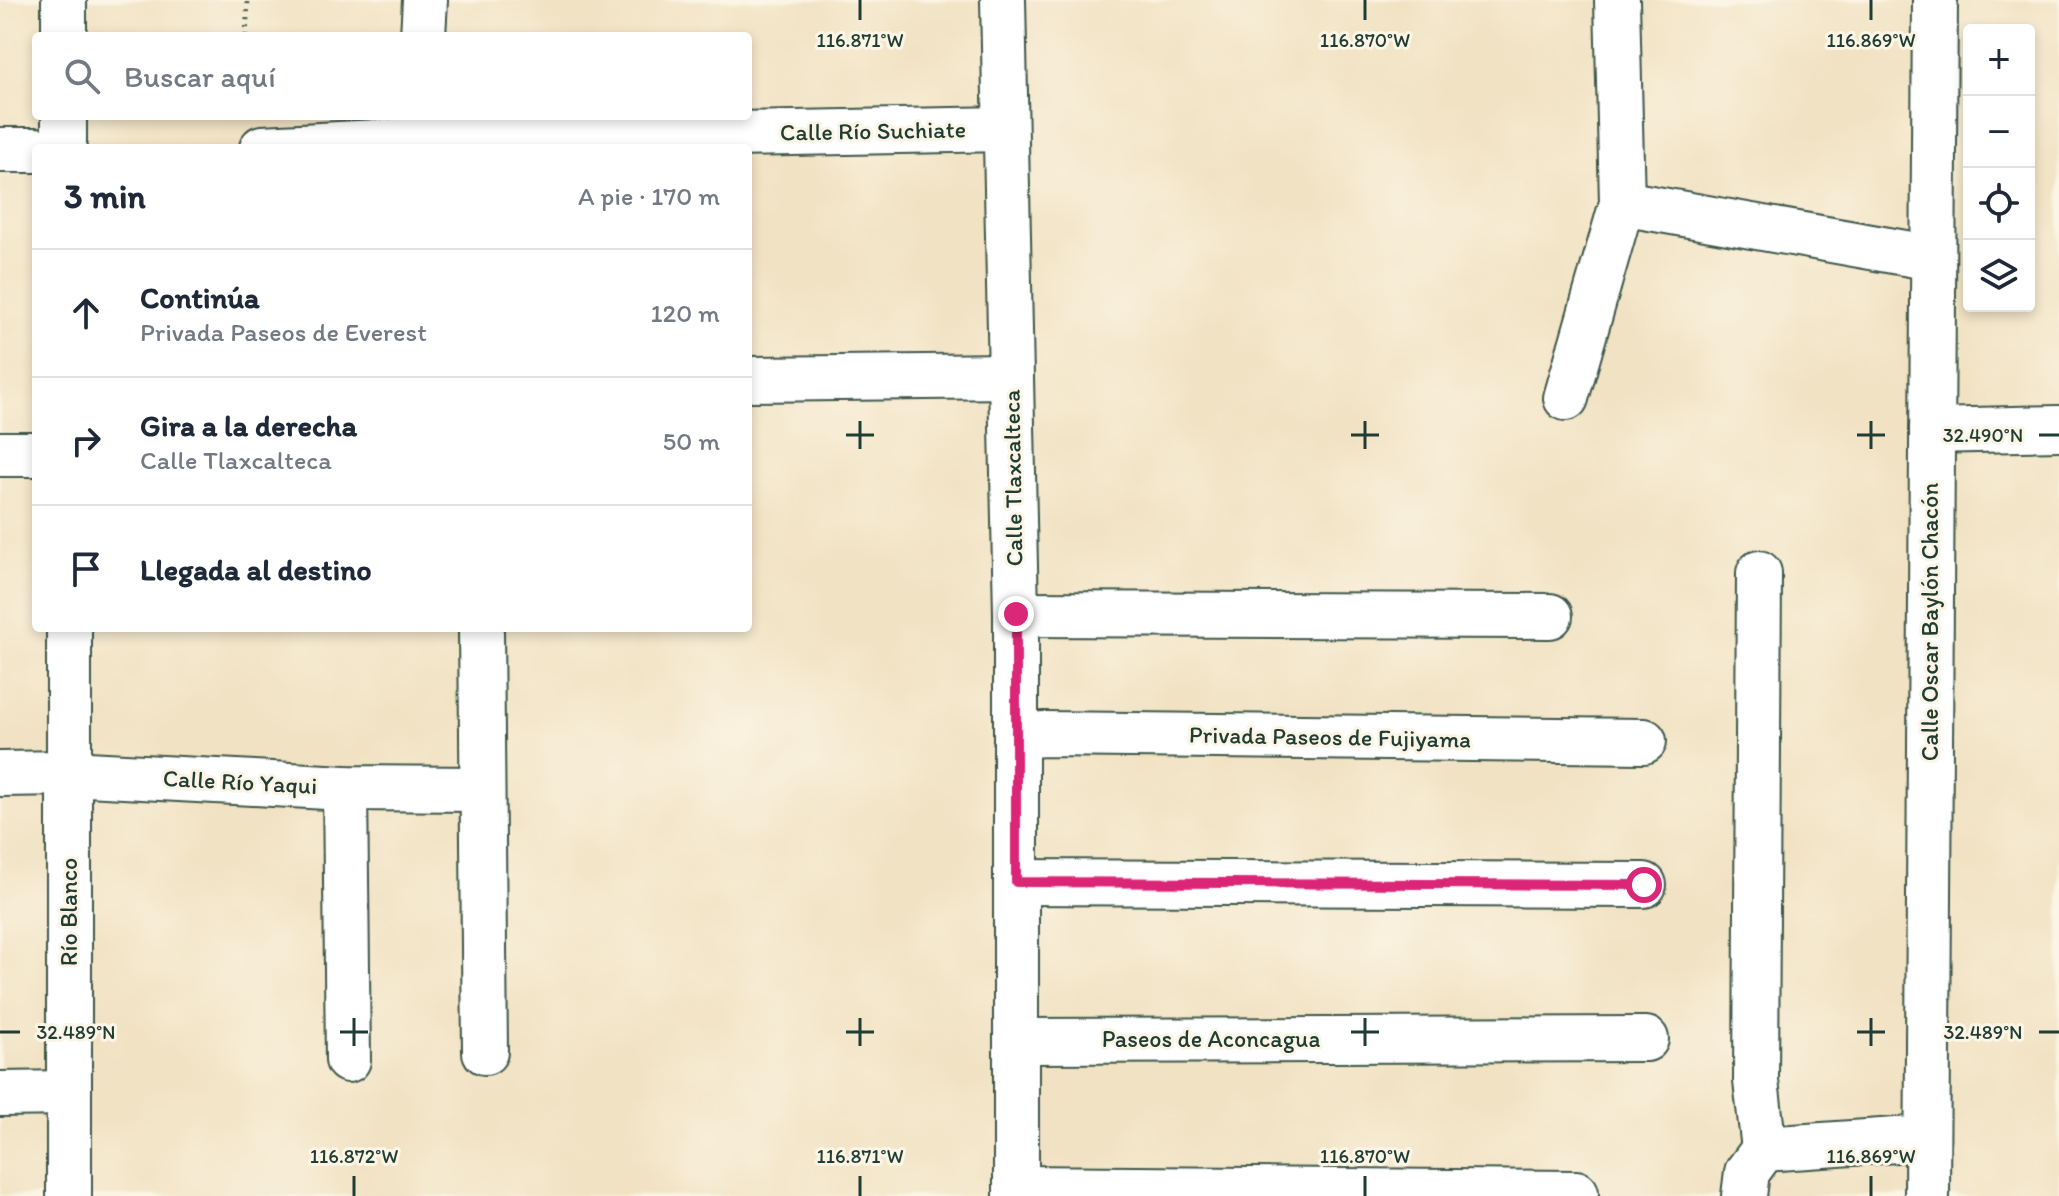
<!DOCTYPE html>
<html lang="es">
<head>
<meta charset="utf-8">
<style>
  :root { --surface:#fff; --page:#f2f2f3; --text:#1f2937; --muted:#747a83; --line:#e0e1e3 }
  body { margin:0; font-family:Itim,sans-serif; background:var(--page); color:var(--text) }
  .controls { position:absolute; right:24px; top:24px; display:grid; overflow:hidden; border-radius:8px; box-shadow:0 4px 12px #0003 }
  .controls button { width:72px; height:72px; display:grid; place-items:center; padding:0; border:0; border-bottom:2px solid var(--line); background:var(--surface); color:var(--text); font:40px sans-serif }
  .stop { position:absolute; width:24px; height:24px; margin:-18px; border:6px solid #db2777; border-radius:50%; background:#fff }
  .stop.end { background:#db2777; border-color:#fff; box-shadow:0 2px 8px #0008 }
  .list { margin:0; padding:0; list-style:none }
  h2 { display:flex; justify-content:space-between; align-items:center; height:104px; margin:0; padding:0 32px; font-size:34px }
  h2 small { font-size:26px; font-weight:400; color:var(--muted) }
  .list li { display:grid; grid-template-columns:52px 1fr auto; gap:24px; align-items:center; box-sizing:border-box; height:128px; padding:0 32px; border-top:2px solid var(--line) }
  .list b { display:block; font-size:30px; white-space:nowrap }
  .list p { margin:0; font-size:26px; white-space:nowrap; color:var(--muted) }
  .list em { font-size:26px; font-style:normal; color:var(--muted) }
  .icon { flex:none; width:44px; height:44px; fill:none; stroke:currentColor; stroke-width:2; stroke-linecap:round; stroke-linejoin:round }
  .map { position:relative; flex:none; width:2059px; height:1196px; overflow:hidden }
  .search { position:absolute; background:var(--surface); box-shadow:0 4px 12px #0003; left:32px; top:32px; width:720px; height:88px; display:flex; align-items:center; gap:20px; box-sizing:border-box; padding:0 28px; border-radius:8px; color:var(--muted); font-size:30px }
  .panel { position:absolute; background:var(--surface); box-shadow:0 4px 12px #0003; left:32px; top:144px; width:720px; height:488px; border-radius:8px }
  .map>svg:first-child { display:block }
</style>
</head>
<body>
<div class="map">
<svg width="2059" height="1196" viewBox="0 0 2059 1196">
  <rect width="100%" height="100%" fill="#fcf5e5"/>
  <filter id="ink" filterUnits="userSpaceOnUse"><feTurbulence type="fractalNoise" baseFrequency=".0125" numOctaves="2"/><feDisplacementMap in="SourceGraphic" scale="16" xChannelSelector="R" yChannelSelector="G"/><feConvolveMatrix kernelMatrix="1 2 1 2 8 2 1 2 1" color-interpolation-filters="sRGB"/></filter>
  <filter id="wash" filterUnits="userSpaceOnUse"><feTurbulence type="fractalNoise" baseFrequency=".006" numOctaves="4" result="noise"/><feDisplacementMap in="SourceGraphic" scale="32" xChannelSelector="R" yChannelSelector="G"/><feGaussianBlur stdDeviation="1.8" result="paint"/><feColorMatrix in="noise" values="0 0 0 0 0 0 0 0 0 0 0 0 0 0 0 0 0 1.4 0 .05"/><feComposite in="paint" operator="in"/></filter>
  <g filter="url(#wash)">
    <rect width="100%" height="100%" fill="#f1e2c3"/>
  </g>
  <g filter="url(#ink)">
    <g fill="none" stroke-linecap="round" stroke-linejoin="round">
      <defs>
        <g id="minor">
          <path d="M 64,0 L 64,36"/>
          <path d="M 1003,0 L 1016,614 L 1016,1196"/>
          <path d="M 423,36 L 425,0"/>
          <path d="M 64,116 L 64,148"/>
          <path d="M 262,148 L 416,140 L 1005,129"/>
          <path d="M 0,150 L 36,150"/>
          <path d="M 1622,203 L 1933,258"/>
          <path d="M 748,379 L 1010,376"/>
          <path d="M 1566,398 L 1622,203 L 1617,0"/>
          <path d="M 1932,431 L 2059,428"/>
          <path d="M 0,454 L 36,454"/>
          <path d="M 1759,573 L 1756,1081 L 1764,1149 L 1926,1138"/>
          <path d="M 1016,614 L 1550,616"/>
          <path d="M 69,628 L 69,1196"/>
          <path d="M 481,628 L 485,1052"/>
          <path d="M 1016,736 L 1045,734 L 1644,741"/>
          <path d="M 0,774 L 69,773 L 345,788 L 481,789"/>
          <path d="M 345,788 L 348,1060"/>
          <path d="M 1016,882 L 1644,885"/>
          <path d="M 1016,1041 L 1646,1039"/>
          <path d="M 0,1094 L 68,1093"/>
          <path d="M 1016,1188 L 1576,1193"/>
          <path d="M 1744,1196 L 1747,1172 L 1764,1149"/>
          <path d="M 1927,1196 L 1935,0"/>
        </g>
      </defs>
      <use href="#minor" stroke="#3e5649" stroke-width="48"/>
      <path stroke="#3e5649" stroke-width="5" stroke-dasharray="2 6" stroke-linecap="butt" d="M 246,36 L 248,0"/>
      <use href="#minor" stroke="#fff" stroke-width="44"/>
    </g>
  </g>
  <g fill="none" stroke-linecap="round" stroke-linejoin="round" filter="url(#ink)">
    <path stroke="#db2777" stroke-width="10" d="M 1016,614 L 1016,882 L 1644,885"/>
  </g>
  <path fill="none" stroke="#1f3d34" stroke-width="3" d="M 860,0 L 860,20M 1365,0 L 1365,20M 1871,0 L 1871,20M 860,421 L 860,449M 1365,421 L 1365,449M 1871,421 L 1871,449M 846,435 L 874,435M 1351,435 L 1379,435M 1857,435 L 1885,435M 2039,435 L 2059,435M 354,1018 L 354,1046M 860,1018 L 860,1046M 1365,1018 L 1365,1046M 1871,1018 L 1871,1046M 0,1032 L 20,1032M 340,1032 L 368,1032M 846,1032 L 874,1032M 1351,1032 L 1379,1032M 1857,1032 L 1885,1032M 2039,1032 L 2059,1032M 354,1176 L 354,1196M 860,1176 L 860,1196M 1365,1176 L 1365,1196M 1871,1176 L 1871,1196"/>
  <g text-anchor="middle" stroke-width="6" stroke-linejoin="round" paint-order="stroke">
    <g font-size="24" fill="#1f3d34" stroke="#fcf5e5">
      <text transform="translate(873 131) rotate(-1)" y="8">Calle Río Suchiate</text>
      <text transform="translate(1013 478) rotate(-91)" y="8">Calle Tlaxcalteca</text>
      <text transform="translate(1930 622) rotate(-90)" y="8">Calle Oscar Baylón Chacón</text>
      <text transform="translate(1330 737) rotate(1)" y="8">Privada Paseos de Fujiyama</text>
      <text transform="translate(240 782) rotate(3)" y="8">Calle Río Yaqui</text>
      <text transform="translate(69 912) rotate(-90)" y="8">Río Blanco</text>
      <text x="1211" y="1047">Paseos de Aconcagua</text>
    </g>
  </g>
  <g font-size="20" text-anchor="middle" fill="#1f3d34" stroke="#fcf5e5" stroke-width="6" stroke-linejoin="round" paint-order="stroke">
    <text x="860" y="47">116.871°W</text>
    <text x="1365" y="47">116.870°W</text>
    <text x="1871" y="47">116.869°W</text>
    <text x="1983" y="442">32.490°N</text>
    <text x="76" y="1039">32.489°N</text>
    <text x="1983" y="1039">32.489°N</text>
    <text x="354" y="1163">116.872°W</text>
    <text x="860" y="1163">116.871°W</text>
    <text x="1365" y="1163">116.870°W</text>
    <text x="1871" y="1163">116.869°W</text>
  </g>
</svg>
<div class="controls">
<button>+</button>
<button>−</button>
<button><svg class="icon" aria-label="locate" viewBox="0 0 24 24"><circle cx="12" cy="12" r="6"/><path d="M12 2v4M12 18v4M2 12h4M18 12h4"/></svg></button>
<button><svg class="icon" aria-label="layers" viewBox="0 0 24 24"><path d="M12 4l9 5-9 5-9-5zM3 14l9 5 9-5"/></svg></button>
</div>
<div class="stop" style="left:1644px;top:885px"></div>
<div class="stop end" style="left:1016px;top:614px"></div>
<div class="search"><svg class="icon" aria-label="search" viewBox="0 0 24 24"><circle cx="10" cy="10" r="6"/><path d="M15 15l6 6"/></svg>Buscar aquí</div>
<section class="panel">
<h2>3 min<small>A pie · 170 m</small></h2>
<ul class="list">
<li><svg class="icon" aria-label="ahead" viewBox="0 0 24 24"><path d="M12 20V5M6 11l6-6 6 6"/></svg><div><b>Continúa</b><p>Privada Paseos de Everest</p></div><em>120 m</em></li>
<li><svg class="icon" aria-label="right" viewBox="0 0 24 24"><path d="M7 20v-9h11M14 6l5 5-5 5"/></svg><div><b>Gira a la derecha</b><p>Calle Tlaxcalteca</p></div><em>50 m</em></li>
<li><svg class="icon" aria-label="arrive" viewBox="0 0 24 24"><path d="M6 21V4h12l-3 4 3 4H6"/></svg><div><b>Llegada al destino</b></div></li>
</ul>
</section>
</div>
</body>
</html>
